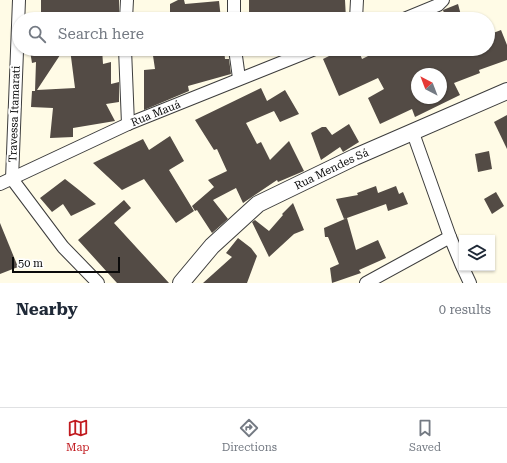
<!DOCTYPE html>
<html lang="en">
<head>
<meta charset="utf-8">
<style>
  :root { --surface:#fff; --page:#f6f6f7; --text:#1f2937; --muted:#747a83; --line:#e0e1e3; --accent:#c11a1f }
  body { margin:0; font-family:"Roboto Serif",serif; background:var(--page); color:var(--text) }
  .controls { position:absolute; right:12px; bottom:12px; display:grid; overflow:hidden; border-radius:0px; box-shadow:0 1px 3px #0004 }
  .controls button { width:36px; height:36px; display:grid; place-items:center; padding:0; border:0; border-bottom:1px solid var(--line); background:var(--surface); color:var(--text); font:20px sans-serif }
  .compass { position:absolute; left:411px; top:68px; width:36px; height:36px; border-radius:50%; background:var(--surface); box-shadow:0 1px 3px #0004; rotate:318deg }
  .scale { position:absolute; left:12px; bottom:10px; width:108px; box-sizing:border-box; padding-left:4px; border:2px solid #0a0a0a; border-top:0; font-size:11px; line-height:14px; white-space:nowrap; color:#0a0a0a; -webkit-text-stroke:3px #fff; paint-order:stroke }
  .list { margin:0; padding:0; list-style:none }
  h2 { display:flex; justify-content:space-between; align-items:center; height:52px; margin:0; padding:0 16px; font-size:17px }
  h2 small { font-size:13px; font-weight:400; color:var(--muted) }
  .icon { flex:none; width:22px; height:22px; fill:none; stroke:currentColor; stroke-width:2; stroke-linecap:round; stroke-linejoin:round }
  .map { position:relative; flex:none; width:507px; height:283px; overflow:hidden }
  .search { position:absolute; background:var(--surface); box-shadow:0 1px 3px #0004; left:12px; right:12px; top:12px; height:44px; display:flex; align-items:center; gap:10px; box-sizing:border-box; padding:0 14px; border-radius:22px; color:var(--muted); font-size:15px }
  .sheet { height:124px; background:var(--surface) }
  nav { display:flex; justify-content:space-around; align-items:center; box-sizing:border-box; height:56px; border-top:1px solid var(--line); background:var(--surface); font-size:11px; color:var(--muted) }
  nav a { display:grid; justify-items:center; gap:2px }
  nav .on { color:var(--accent) }
  .map>svg:first-child { display:block }
</style>
</head>
<body>
<div class="map">
<svg width="507" height="283" viewBox="0 0 507 283">
  <rect width="100%" height="100%" fill="#fffbe6"/>
  <g fill="#534b45" fill-rule="evenodd">
    <path d="M 41,0 L 119,0 L 119,15 L 116,15 L 116,19 L 41,19 Z"/>
    <path d="M 178,0 L 184,0 L 185,4 L 219,1 L 221,19 L 170,17 L 170,4 Z"/>
    <path d="M 249,0 L 345,0 L 346,19 L 305,19 L 305,13 L 272,19 L 249,19 Z"/>
    <path d="M 458,4 L 462,19 L 446,19 L 443,10 Z"/>
    <path d="M 501,30 L 507,45 L 507,60 L 479,70 L 480,73 L 454,83 L 460,95 L 415,117 L 412,109 L 380,124 L 368,98 L 384,89 L 378,78 L 339,96 L 323,59 L 343,49 L 358,49 L 362,59 L 382,49 L 488,49 L 488,35 ZM 417,74 L 441,74 L 441,98 L 417,98 Z"/>
    <path d="M 48,49 L 64,49 L 37,90 L 75,88 L 70,49 L 102,49 L 103,64 L 111,62 L 111,84 L 119,82 L 119,102 L 106,104 L 115,121 L 73,128 L 73,137 L 50,138 L 53,108 L 31,107 L 32,91 L 35,91 L 36,62 L 32,63 L 30,51 Z"/>
    <path d="M 152,49 L 224,49 L 225,59 L 229,59 L 231,74 L 188,86 L 189,91 L 144,110 L 144,70 L 155,69 Z"/>
    <path d="M 261,88 L 267,101 L 285,90 L 299,114 L 280,122 L 274,111 L 246,123 L 257,144 L 261,142 L 270,160 L 289,141 L 304,171 L 278,182 L 277,180 L 243,203 L 236,188 L 213,200 L 228,219 L 212,233 L 197,210 L 195,211 L 192,206 L 214,187 L 208,180 L 227,171 L 217,149 L 214,150 L 195,120 Z"/>
    <path d="M 507,115 L 507,149 L 494,122 Z"/>
    <path d="M 349,124 L 359,142 L 343,152 L 340,147 L 321,160 L 311,133 L 322,127 L 326,127 L 332,135 Z"/>
    <path d="M 170,136 L 184,161 L 169,170 L 194,211 L 176,223 L 144,179 L 122,190 L 93,163 L 143,139 L 149,150 Z"/>
    <path d="M 489,151 L 492,169 L 478,172 L 475,154 Z"/>
    <path d="M 65,179 L 79,190 L 96,204 L 71,216 L 63,204 L 52,212 L 40,198 Z"/>
    <path d="M 376,186 L 378,193 L 396,186 L 399,194 L 403,192 L 408,204 L 388,211 L 386,204 L 347,218 L 356,250 L 378,240 L 386,258 L 359,270 L 361,273 L 332,283 L 330,268 L 339,264 L 328,237 L 325,237 L 324,228 L 347,218 L 344,219 L 336,199 L 358,195 L 357,193 Z"/>
    <path d="M 496,192 L 504,206 L 492,214 L 484,199 Z"/>
    <path d="M 124,200 L 131,208 L 114,223 L 169,283 L 117,283 L 78,240 Z"/>
    <path d="M 293,203 L 304,230 L 294,234 L 269,257 L 252,222 L 255,220 L 269,231 L 283,215 L 282,214 Z"/>
    <path d="M 0,223 L 18,267 L 0,274 Z"/>
    <path d="M 238,238 L 251,248 L 257,256 L 247,283 L 203,283 L 232,257 L 226,253 Z"/>
  </g>
  <g fill="none" stroke-linecap="round" stroke-linejoin="round">
    <defs>
      <g id="minor">
        <path d="M 19,0 L 12,179 L 63,247 L 98,283"/>
        <path d="M 234,0 L 234,19"/>
        <path d="M 126,19 L 127,0"/>
        <path d="M 356,19 L 357,0"/>
        <path d="M 404,19 L 438,5 L 443,0"/>
        <path d="M 125,49 L 128,124"/>
        <path d="M 235,49 L 239,78"/>
        <path d="M 413,133 L 450,237 L 462,266"/>
        <path id="s1" d="M 0,184 L 128,124 L 315,49"/>
        <path d="M 463,268 L 470,283"/>
        <path d="M 366,283 L 450,237"/>
      </g>
      <g id="tertiary">
        <path id="s2" d="M 181,283 L 212,246 L 258,204 L 355,157 L 507,91"/>
      </g>
    </defs>
    <use href="#minor" stroke="#3d3d3d" stroke-width="14"/>
    <use href="#tertiary" stroke="#3d3d3d" stroke-width="18"/>
    <use href="#minor" stroke="#fff" stroke-width="12"/>
    <use href="#tertiary" stroke="#fff" stroke-width="16"/>
  </g>
  <g text-anchor="middle" stroke-width="4" stroke-linejoin="round" paint-order="stroke">
    <g font-size="11" fill="#0a0a0a" stroke="#fff">
      <text dy="4" stroke="none"><textPath href="#s1" startOffset="171">Rua Mauá</textPath></text>
      <text transform="translate(14 114) rotate(-88)" y="4">Travessa Itamarati</text>
      <text dy="4" stroke="none"><textPath href="#s2" startOffset="192">Rua Mendes Sá</textPath></text>
    </g>
  </g>
</svg>
<div class="controls">
<button><svg class="icon" aria-label="layers" viewBox="0 0 24 24"><path d="M12 4l9 5-9 5-9-5zM3 14l9 5 9-5"/></svg></button>
</div>
<svg class="compass" viewBox="-18 -18 36 36"><path d="M0-13l5 13h-10z" fill="#e53935"/><path d="M0 13l5-13h-10z" fill="#747a83"/></svg>
<div class="scale">50 m</div>
<div class="search"><svg class="icon" aria-label="search" viewBox="0 0 24 24"><circle cx="10" cy="10" r="6"/><path d="M15 15l6 6"/></svg>Search here</div>
</div>
<section class="sheet">
<h2>Nearby<small>0 results</small></h2>
<ul class="list">
</ul>
</section>
<nav>
<a class="on"><svg class="icon" aria-label="map" viewBox="0 0 24 24"><path d="M3 6l6-2 6 2 6-2v14l-6 2-6-2-6 2zM9 4v14M15 6v14"/></svg>Map</a>
<a><svg class="icon" aria-label="directions" viewBox="0 0 24 24"><path d="M12 3l9 9-9 9-9-9zM9 14v-3h6M13 9l2 2-2 2"/></svg>Directions</a>
<a><svg class="icon" aria-label="saved" viewBox="0 0 24 24"><path d="M7 4h10v16l-5-4-5 4z"/></svg>Saved</a>
</nav>
</body>
</html>
